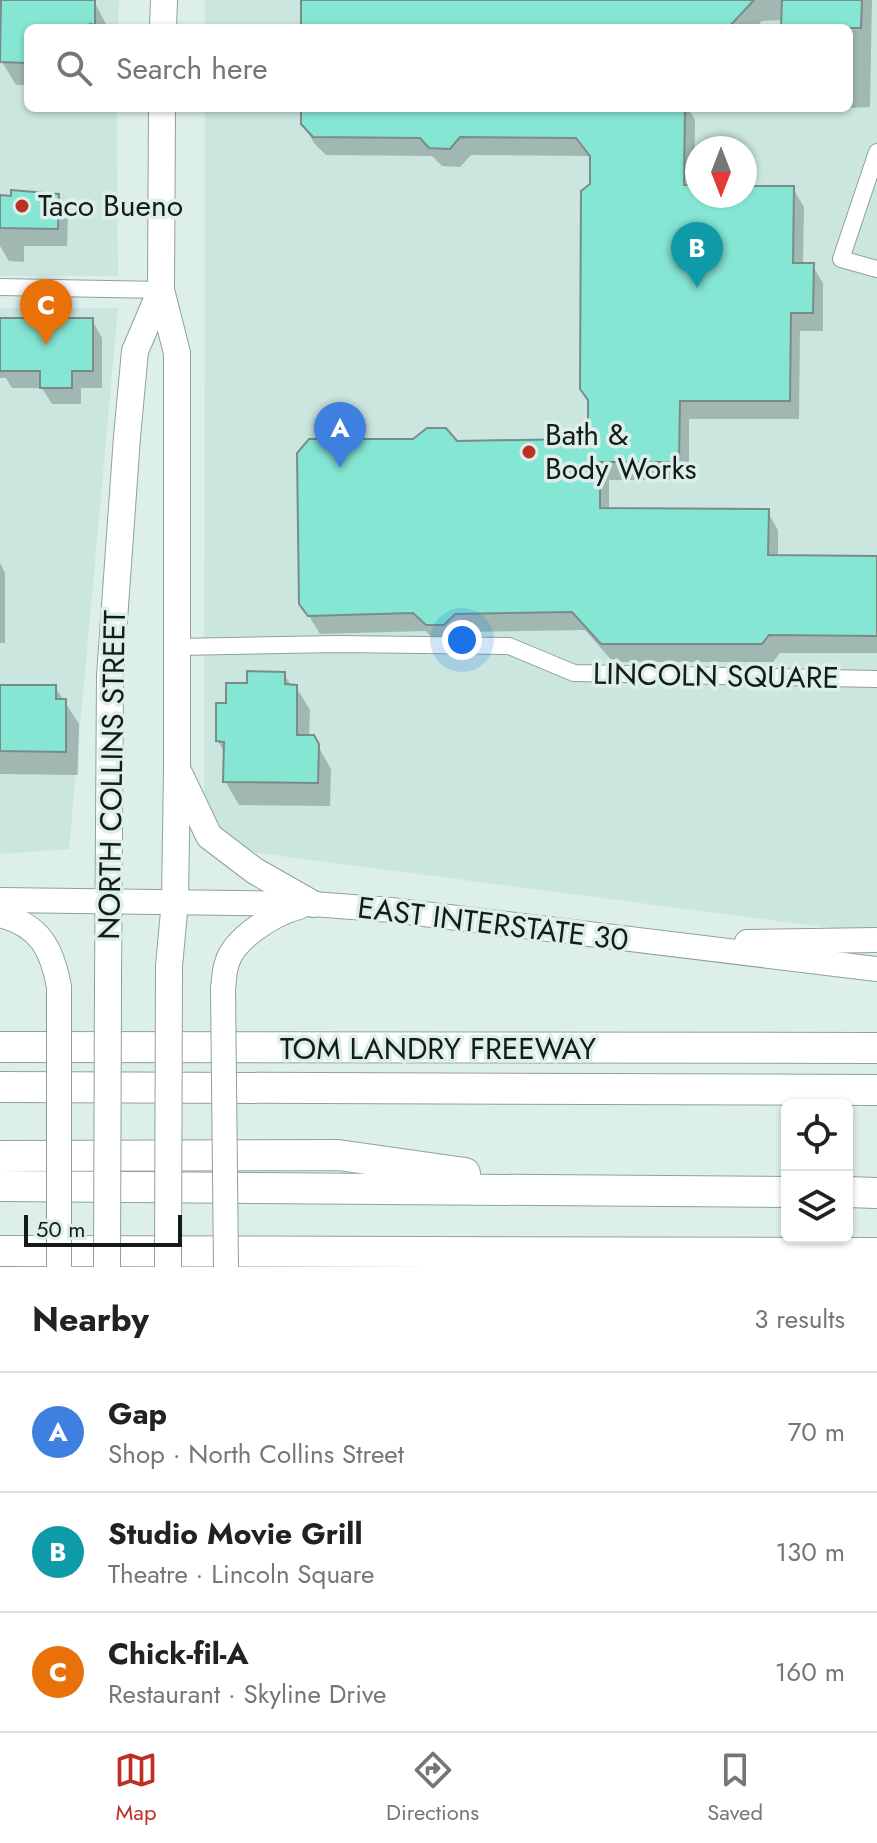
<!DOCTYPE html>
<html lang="en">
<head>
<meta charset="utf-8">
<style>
  :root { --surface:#fff; --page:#f2f2f2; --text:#222; --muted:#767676; --line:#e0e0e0; --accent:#bd3024 }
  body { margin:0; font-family:Jost,sans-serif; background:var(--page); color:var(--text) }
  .controls { position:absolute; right:24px; bottom:24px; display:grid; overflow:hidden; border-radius:12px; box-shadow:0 2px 6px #0004 }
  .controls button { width:72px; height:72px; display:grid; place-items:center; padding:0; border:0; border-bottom:2px solid var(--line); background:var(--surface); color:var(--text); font:40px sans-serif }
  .compass { position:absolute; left:685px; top:136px; width:72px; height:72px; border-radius:50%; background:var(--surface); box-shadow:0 2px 6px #0004; rotate:180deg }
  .scale { position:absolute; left:24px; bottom:20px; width:158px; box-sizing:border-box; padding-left:8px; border:4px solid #141b19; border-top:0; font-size:22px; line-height:28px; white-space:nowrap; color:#141b19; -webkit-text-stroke:6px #ddefeb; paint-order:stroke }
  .you { position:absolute; left:462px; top:640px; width:28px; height:28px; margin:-20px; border:6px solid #fff; border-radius:50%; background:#1a73e8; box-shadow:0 0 0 12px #1a73e833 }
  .badge { display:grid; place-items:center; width:52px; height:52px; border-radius:50%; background:var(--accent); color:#fff; font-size:26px; font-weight:700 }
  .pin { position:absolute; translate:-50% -66px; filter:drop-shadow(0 2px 4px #0008) }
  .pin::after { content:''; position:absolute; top:42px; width:28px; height:24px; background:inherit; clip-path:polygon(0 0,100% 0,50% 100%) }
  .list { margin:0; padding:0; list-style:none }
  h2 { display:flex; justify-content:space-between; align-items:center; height:104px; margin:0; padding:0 32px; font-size:34px }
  h2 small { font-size:26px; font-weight:400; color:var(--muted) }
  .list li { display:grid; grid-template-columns:52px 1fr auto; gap:24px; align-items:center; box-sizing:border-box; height:120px; padding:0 32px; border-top:2px solid var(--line) }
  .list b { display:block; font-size:30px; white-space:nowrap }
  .list p { margin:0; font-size:26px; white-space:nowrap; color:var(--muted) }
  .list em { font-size:26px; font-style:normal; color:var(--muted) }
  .icon { flex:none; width:44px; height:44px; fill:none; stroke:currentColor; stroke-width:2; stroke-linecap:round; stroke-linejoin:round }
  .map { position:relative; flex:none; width:877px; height:1267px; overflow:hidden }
  .search { position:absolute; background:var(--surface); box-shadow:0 2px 6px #0004; left:24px; right:24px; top:24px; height:88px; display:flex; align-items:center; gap:20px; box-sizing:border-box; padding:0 28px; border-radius:12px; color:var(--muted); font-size:30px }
  .sheet { height:464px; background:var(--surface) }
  nav { display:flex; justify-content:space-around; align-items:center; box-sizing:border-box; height:112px; border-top:2px solid var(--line); background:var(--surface); font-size:22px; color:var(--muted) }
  nav a { display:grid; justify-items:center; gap:4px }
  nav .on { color:var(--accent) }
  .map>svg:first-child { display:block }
</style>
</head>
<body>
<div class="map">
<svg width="877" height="1267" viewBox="0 0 877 1267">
  <rect width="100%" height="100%" fill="#ddefeb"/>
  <g fill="#cae6df" fill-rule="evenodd">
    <path d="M 0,0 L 119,0 L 118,28 L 28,28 L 28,108 L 117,108 L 118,276 L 0,276 Z"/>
    <path d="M 205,0 L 877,0 L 877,934 L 204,846 L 205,108 L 849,108 L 849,28 L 205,28 ZM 697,148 L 745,148 L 745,196 L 697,196 Z"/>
    <path d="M 0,308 L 118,308 L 69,849 L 0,854 Z"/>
  </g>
  <g fill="#0003">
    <path d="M 3,0 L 94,1 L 108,28 L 28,28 L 28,85 L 16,85 L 2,62 Z"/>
    <path d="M 303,0 L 872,0 L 870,107 L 792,111 L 790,108 L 849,108 L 849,28 L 783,28 L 783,20 L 762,21 L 755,28 L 303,28 Z"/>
    <path d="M 303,108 L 688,108 L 695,120 L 694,187 L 697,187 L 697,196 L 745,196 L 745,188 L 793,188 L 804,207 L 803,265 L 812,265 L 823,283 L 823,331 L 800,331 L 799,419 L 689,419 L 689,480 L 609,480 L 609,510 L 767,511 L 778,530 L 778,557 L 877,558 L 877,653 L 780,653 L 773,662 L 613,662 L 585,630 L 466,632 L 454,644 L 438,644 L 426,631 L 320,634 L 301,603 L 456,443 L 575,441 L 590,428 L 592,160 L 589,156 L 471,155 L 460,167 L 442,166 L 432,156 L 326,155 L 314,143 L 303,124 Z"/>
    <path d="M 57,196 L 68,213 L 67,246 L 24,246 L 24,262 L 9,261 L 0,246 L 0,197 Z"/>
    <path d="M 92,320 L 102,338 L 102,388 L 81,388 L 81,404 L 52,404 L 42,388 L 12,388 L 6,378 L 0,378 L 0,329 Z"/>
    <path d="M 0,563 L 5,573 L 5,643 L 0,643 Z"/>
    <path d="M 284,674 L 292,687 L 296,687 L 310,710 L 309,737 L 313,737 L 331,769 L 330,806 L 239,805 L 225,781 L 226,755 L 218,741 L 228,705 L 249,685 Z"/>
    <path d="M 0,687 L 55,687 L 79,724 L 78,775 L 0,774 Z"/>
  </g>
  <g fill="#85e6d3" stroke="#7b8c88" stroke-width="2">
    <path d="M 1,0 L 95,0 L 95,25 L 90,24 L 90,28 L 28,28 L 28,63 L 0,62 Z"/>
    <path d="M 301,0 L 754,0 L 728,28 L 301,28 Z"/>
    <path d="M 782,0 L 862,0 L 861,28 L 781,28 Z"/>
    <path d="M 301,108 L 685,108 L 684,185 L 697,185 L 697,196 L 745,196 L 745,186 L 794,186 L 793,263 L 814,263 L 813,313 L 791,313 L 790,401 L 680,401 L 679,462 L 600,462 L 600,508 L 769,509 L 768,555 L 877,556 L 877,636 L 769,635 L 762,644 L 601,644 L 572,612 L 455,614 L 444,625 L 426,625 L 413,613 L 308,616 L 299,604 L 297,453 L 309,439 L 413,439 L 427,428 L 446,428 L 457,441 L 574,439 L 588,427 L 588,400 L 580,389 L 581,191 L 590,184 L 590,156 L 576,138 L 460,137 L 450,149 L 429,148 L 420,138 L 313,137 L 301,124 Z"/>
    <path d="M 11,190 L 59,194 L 58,229 L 0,228 L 0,195 L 11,196 Z"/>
    <path d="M 0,318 L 93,318 L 93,371 L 72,371 L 72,388 L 40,388 L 40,371 L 0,371 Z"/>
    <path d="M 247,671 L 285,672 L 285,684 L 297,685 L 297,735 L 314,735 L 319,744 L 318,783 L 223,782 L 224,742 L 216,741 L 216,703 L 226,703 L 226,683 L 247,683 Z"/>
    <path d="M 0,685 L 56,685 L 56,699 L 66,699 L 66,752 L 0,751 Z"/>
  </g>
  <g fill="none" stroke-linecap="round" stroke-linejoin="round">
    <defs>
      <g id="minor">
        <path d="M 877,152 L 841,259 L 877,269"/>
        <path d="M 0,287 L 161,290"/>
        <path d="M 177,647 L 336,644 L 509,646 L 574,673 L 877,679"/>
      </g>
      <g id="secondary">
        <path d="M 0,900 L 313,904 L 391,910 L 877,969"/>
        <path d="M 0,915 C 40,925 52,949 59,987"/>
        <path d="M 747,942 L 877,940"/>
        <path d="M 223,989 C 224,981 224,971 227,963 C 234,938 275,913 299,907"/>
      </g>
      <g id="primary">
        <path d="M 163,28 L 164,0"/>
        <path d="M 162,108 L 161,290 L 177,353 L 177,768 L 175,901 L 169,966"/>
        <path d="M 180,775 L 209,836 L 255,871 L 313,904"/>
        <path d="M 108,982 L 110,676 L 127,437 L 135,351 L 161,290"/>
      </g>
      <g id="motorway">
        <path d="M 0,1047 L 877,1048"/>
        <path d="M 0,1087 L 877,1090"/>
        <path d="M 0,1156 L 338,1155 L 465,1173"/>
        <path d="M 0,1186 L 787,1192"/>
        <path d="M 847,1192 L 877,1193"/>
        <path d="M 0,1251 L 877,1253"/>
      </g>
    </defs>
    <use href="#minor" stroke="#90a19d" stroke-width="18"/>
    <use href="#secondary" stroke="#90a19d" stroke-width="26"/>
    <use href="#primary" stroke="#90a19d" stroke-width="28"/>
    <use href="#motorway" stroke="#90a19d" stroke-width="32"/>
    <use href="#minor" stroke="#fff" stroke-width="16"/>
    <use href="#secondary" stroke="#fff" stroke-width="24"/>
    <use href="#primary" stroke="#fff" stroke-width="26"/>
    <use href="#motorway" stroke="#fff" stroke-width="30"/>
    <defs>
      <g id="secondary-bridge">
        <path d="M 223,989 L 226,1267"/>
        <path d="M 59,1267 L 59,987"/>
      </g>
      <g id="primary-bridge">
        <path d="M 107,1267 L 108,982"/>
        <path d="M 168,1267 L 169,966"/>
      </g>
    </defs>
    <use href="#secondary-bridge" stroke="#90a19d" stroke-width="26" stroke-linecap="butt"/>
    <use href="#primary-bridge" stroke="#90a19d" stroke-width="28" stroke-linecap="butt"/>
    <use href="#secondary-bridge" stroke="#fff" stroke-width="24"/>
    <use href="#primary-bridge" stroke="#fff" stroke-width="26"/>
  </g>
  <g fill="#bd3024" stroke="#ddefeb" stroke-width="3">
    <circle cx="22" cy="206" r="8"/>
    <circle cx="529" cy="452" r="8"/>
  </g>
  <g text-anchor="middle" stroke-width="7" stroke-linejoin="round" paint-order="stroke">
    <g font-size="30" fill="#141b19" stroke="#ddefeb" text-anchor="start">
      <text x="38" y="216">Taco Bueno</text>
      <text x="545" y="445">Bath &amp;<tspan x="545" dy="34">Body Works</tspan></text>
    </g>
    <g font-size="30" fill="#141b19" stroke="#ddefeb">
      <text transform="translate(716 676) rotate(1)" y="10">LINCOLN SQUARE</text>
      <text transform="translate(112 775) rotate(-89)" y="10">NORTH COLLINS STREET</text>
      <text transform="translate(493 924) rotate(7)" y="10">EAST INTERSTATE 30</text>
      <text x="438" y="1059">TOM LANDRY FREEWAY</text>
    </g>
  </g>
</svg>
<div class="controls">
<button><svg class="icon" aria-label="locate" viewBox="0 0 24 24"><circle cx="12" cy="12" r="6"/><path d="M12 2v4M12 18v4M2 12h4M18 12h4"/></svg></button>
<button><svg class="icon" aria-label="layers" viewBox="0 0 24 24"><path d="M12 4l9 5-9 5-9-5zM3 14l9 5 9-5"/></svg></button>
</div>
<svg class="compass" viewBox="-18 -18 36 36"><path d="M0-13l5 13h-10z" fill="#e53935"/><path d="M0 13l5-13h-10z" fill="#767676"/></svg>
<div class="scale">50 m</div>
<div class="you"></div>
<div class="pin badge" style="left:340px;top:468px;background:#3f7fe0">A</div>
<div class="pin badge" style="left:697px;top:288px;background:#0f9aa8">B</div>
<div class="pin badge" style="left:46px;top:345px;background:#e8710a">C</div>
<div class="search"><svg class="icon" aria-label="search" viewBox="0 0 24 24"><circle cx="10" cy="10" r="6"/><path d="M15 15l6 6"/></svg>Search here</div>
</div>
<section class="sheet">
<h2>Nearby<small>3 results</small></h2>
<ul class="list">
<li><span class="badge" style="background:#3f7fe0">A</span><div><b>Gap</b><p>Shop · North Collins Street</p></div><em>70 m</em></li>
<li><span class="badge" style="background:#0f9aa8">B</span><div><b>Studio Movie Grill</b><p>Theatre · Lincoln Square</p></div><em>130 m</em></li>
<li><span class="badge" style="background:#e8710a">C</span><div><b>Chick-fil-A</b><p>Restaurant · Skyline Drive</p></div><em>160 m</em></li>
</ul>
</section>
<nav>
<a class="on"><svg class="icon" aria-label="map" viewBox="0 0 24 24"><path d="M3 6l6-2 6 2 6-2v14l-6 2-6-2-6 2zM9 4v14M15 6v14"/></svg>Map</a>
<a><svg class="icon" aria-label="directions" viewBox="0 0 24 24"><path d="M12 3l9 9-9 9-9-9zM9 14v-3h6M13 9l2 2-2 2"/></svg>Directions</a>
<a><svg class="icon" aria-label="saved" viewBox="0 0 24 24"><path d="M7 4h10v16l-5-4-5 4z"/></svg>Saved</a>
</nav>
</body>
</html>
